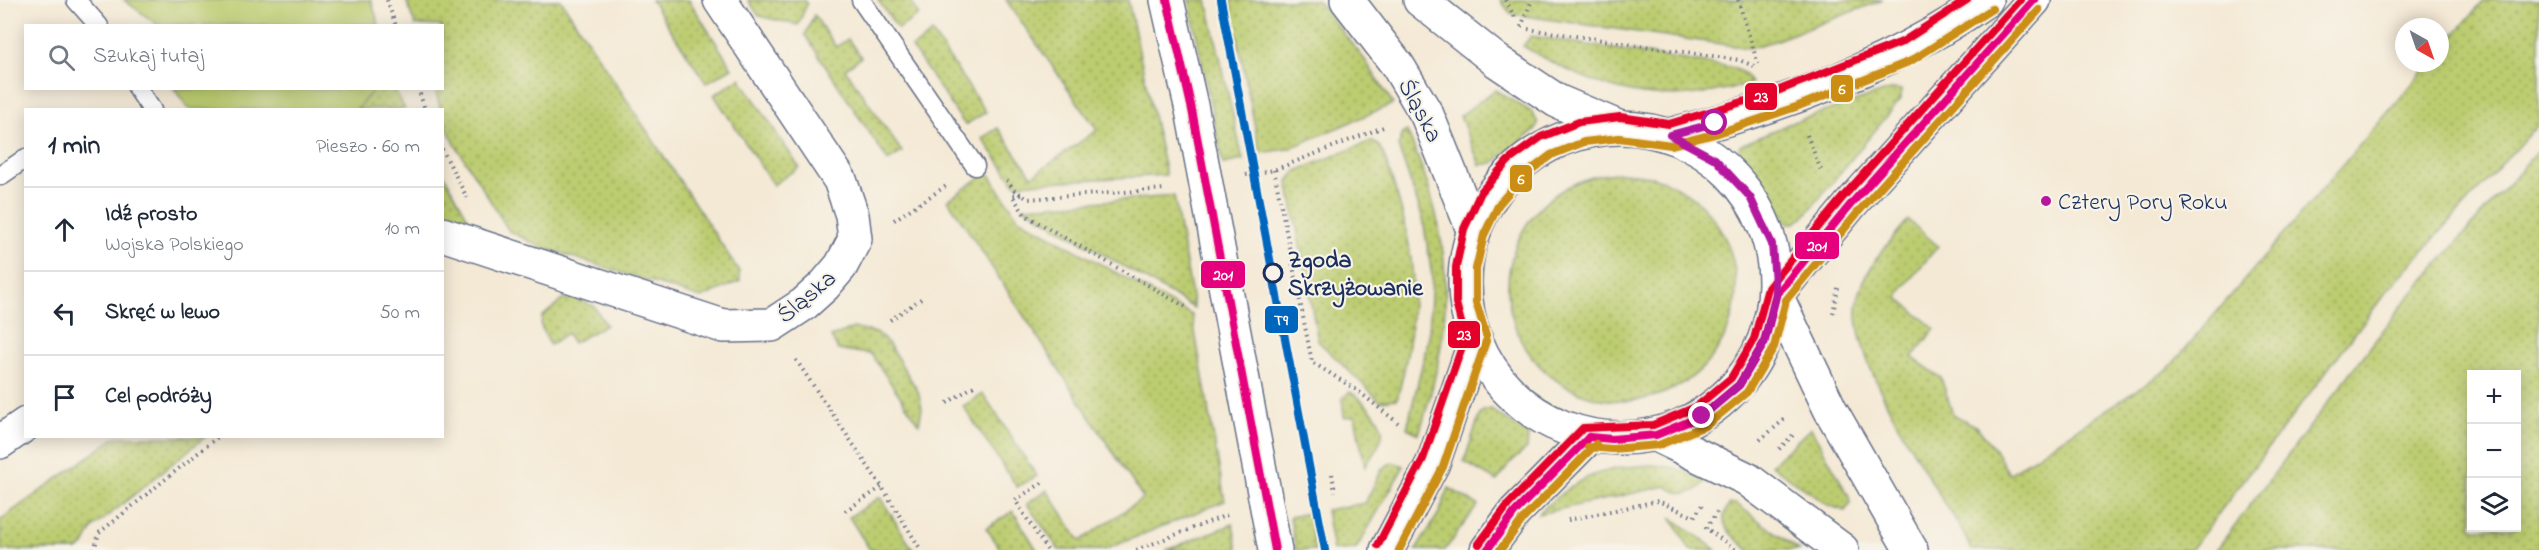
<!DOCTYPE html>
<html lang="pl">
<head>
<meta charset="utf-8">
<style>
  :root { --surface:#fff; --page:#f6f6f7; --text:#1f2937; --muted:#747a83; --line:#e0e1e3 }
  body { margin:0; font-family:"Indie Flower",sans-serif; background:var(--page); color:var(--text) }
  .controls { position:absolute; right:18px; bottom:18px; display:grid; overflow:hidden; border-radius:0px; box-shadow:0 3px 15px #0003 }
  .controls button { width:54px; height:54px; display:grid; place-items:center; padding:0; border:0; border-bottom:2px solid var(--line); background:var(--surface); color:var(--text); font:30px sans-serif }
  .compass { position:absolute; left:2395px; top:18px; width:54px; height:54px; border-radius:50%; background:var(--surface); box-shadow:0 3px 15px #0003; rotate:140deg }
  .stop { position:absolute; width:18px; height:18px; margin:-14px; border:4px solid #b5179e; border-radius:50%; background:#fff }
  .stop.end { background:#b5179e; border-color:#fff; box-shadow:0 2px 6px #0008 }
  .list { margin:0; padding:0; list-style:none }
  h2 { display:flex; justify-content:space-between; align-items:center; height:78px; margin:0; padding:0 24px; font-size:26px }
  h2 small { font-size:20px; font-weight:400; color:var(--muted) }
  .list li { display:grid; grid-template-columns:39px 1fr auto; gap:18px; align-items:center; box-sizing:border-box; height:84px; padding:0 24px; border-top:2px solid var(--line) }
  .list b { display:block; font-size:22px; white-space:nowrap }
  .list p { margin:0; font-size:20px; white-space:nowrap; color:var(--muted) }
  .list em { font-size:20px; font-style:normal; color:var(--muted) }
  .icon { flex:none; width:33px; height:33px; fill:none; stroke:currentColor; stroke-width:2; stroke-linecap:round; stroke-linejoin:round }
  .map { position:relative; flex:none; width:2539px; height:550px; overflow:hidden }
  .search { position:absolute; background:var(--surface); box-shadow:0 3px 15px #0003; left:24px; top:24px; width:420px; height:66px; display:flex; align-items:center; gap:15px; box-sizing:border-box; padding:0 21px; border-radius:0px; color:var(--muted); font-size:22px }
  .panel { position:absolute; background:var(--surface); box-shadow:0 3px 15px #0003; left:24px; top:108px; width:420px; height:330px; border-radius:0px }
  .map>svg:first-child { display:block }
</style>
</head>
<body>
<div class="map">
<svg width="2539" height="550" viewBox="0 0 2539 550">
  <defs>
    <pattern id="grass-dots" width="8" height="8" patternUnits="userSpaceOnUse" patternTransform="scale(1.5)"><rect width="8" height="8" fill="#bccc6f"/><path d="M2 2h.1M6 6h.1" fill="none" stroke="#98a65e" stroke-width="1.8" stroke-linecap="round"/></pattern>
  </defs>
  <rect width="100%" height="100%" fill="#f7f3e8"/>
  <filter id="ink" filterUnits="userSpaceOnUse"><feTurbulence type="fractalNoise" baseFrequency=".0167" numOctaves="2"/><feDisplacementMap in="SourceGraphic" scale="12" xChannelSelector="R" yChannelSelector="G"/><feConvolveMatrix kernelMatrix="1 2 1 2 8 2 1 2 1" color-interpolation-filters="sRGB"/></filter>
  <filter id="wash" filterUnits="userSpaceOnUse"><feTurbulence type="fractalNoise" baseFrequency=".008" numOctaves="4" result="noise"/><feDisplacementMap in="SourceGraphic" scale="24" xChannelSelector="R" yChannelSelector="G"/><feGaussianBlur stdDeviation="1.35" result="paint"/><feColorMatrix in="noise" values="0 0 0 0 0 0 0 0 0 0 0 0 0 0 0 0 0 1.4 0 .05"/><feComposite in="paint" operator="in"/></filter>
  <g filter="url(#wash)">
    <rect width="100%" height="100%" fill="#f4e9d5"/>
    <g fill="url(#grass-dots)" stroke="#6c7e66" stroke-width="1.5" fill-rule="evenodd">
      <path d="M 406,0 L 561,0 L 739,271 L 740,281 L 701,298 L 541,247 L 509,231 L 456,146 L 444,122 L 435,89 L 442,88 L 442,26 L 415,25 Z"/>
      <path d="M 651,0 L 689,0 L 732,68 L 706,83 Z"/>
      <path d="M 748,0 L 804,0 L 807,4 L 798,25 L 759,16 Z"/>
      <path d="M 878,0 L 909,0 L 919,15 L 898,29 Z"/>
      <path d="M 1006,0 L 1128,0 L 1166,175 L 1015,184 L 982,138 L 998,128 L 1032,176 L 1097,130 Z"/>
      <path d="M 1189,0 L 1207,0 L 1243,160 L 1223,164 Z"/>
      <path d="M 1230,0 L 1317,0 L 1365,60 L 1393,104 L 1288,149 L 1260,153 Z"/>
      <path d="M 1500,0 L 1883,0 L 1774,41 L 1749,48 L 1511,14 Z"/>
      <path d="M 2484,0 L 2539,0 L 2539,123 L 2387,291 L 2191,550 L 1971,550 L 1964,534 C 1933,482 1846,358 1858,300 C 1864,268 1888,244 1908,220 L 1938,246 L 1903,288 L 1898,298 L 1935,329 L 1912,357 L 1941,378 L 1953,414 L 1977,427 L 1994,448 L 2009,474 L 2168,369 L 2430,63 L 2440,63 L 2440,51 Z"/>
      <path d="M 814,15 L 836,47 L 848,39 L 861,57 L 845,69 L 902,152 L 888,161 L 805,35 Z"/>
      <path d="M 932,33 L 986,112 L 965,125 L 912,48 Z"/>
      <path d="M 1531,36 L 1730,67 L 1744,73 L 1751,83 C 1659,110 1603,93 1523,46 Z"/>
      <path d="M 740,78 L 799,167 L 773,185 L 714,95 Z"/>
      <path d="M 374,88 L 394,89 L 405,109 L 356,109 Z"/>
      <path d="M 1893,89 L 1901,90 L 1901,99 L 1803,218 L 1795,223 L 1787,223 L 1765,183 L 1738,153 L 1739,146 L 1793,122 Z"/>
      <path d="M 1495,90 L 1532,112 L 1538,123 L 1535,130 L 1493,163 L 1480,165 L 1460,116 Z"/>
      <path d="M 1407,131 C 1456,243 1456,318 1419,434 L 1407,428 L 1429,335 L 1432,276 L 1423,219 L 1398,146 L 1403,133 Z"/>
      <path d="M 1371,141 L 1379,146 L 1383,153 C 1417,245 1423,303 1397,399 L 1380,401 L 1318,341 L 1288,181 L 1296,171 Z"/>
      <path d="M 2539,149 L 2539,550 L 2216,550 L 2403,304 ZM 2472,374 L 2516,374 L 2516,528 L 2472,528 Z"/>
      <path d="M 988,172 L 1018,218 L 1192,315 L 1225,501 L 1104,550 L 1059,550 L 1027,504 L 1047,490 L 1080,541 L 1143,498 L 948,200 Z"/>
      <circle cx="1622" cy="287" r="114"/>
      <path d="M 442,173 L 443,173 L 472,225 L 443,215 Z"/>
      <path d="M 1174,196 L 1194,308 L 1023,207 Z"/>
      <path d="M 574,298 L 594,306 L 606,325 L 573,343 L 567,333 L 550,345 L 541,326 L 542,317 L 562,300 Z"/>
      <path d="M 853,328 L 877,333 L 888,343 L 918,391 L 922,408 L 919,424 L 871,354 L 838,350 L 831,337 Z"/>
      <path d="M 1350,392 C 1358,396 1363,402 1369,408 C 1393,433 1380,442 1365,467 L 1355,416 L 1344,417 L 1342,398 Z"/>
      <path d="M 983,394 L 1037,476 L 1017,487 L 963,406 Z"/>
      <path d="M 1491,409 L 1528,435 L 1527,449 L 1512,461 L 1497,481 L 1464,462 L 1479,416 L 1483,411 Z"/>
      <path d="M 1811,428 L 1849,496 L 1850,503 L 1845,511 L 1828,505 L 1771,465 Z"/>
      <path d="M 116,437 L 205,437 L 93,528 L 84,545 L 77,550 L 1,550 L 0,520 Z"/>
      <path d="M 1392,462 L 1404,466 L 1356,549 L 1333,550 L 1326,510 L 1365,503 L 1382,469 Z"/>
      <path d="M 1653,465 L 1676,468 L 1705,478 L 1704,483 C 1692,497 1680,496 1666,486 L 1538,514 C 1576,477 1600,467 1653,465 Z"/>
      <path d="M 1449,488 L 1478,505 L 1445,550 L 1416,550 L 1439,513 Z"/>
      <path d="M 880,497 L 913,550 L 870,550 L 849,517 Z"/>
      <path d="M 1730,504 L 1736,504 L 1799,550 L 1749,550 C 1735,539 1713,523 1730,504 Z"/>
      <path d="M 1013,511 L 1037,550 L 1001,550 L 986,528 Z"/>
      <path d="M 1308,513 L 1315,550 L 1296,550 L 1290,517 Z"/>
      <path d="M 1671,517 L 1716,550 L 1690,550 Z"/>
      <path d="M 1233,524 L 1238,550 L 1166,550 L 1174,547 Z"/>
    </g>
    <g fill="#bccc6f" stroke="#6c7e66" stroke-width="1.5">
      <path d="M 124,0 L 371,0 L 379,25 L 158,25 Z"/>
      <path d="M 174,89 L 374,89 L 356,110 L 189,109 Z"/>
    </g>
  </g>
  <g filter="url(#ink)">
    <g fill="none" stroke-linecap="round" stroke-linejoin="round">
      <defs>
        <g id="service">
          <path d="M 76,0 L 99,26"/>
          <path d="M 861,0 L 975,166"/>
          <path d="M 137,88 L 152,110"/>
          <path d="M 0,176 L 26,158"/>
        </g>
        <g id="minor">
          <path d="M 442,234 L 723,326 L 772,325 L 804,304 L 824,286 L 841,266 L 855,239 L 852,215 L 840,180 L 720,0"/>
          <path d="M 0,442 L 26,424"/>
        </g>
        <g id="tertiary">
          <path d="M 1167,0 L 1192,110 L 1275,550"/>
          <path d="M 1347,0 L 1398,66 L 1427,115 L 1474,232"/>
          <path d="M 1420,0 L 1497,61 L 1557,101 L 1618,127"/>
          <circle cx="1620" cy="283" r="155"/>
          <path d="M 1670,135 C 1778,107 1895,65 1986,0"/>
          <path d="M 1776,295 L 1851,204 L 2034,0"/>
          <path d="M 1776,295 L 1830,409 L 1911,550"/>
          <path d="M 1656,435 L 1747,479 L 1842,550"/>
          <path d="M 1387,550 L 1433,463 L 1476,338"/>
          <path d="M 1487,550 L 1515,512 L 1589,437"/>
        </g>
      </defs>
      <use href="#service" stroke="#677088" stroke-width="21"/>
      <use href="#minor" stroke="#677088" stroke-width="36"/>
      <use href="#tertiary" stroke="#677088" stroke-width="36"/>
      <g stroke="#677088" stroke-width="4" stroke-dasharray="1.5 4.5" stroke-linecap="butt">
        <path d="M 387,0 L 396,26"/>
        <path d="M 1505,0 L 1516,19"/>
        <path d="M 1738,0 L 1758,64"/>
        <path d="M 1521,27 L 1532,0"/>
        <path d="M 1528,29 L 1739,60 L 1754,66"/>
        <path d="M 418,88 L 425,110"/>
        <path d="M 1807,135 L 1822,173"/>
        <path d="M 442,149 L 467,198"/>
        <path d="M 1274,170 L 1312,362 L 1358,391 L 1398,423"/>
        <path d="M 1246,175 L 1274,170 L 1386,126"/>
        <path d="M 1007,180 L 1014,190 L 1028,199 L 1165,189"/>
        <path d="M 1021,195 L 1012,195 L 1025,215 L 1186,307"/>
        <path d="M 894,220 L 946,186"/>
        <path d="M 1833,313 L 1838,288"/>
        <path d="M 890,320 L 921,299"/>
        <path d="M 796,360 L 882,487 L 921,550"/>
        <path d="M 947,403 L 977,384"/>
        <path d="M 1760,440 L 1786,418"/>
        <path d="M 1779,449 L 1795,433"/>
        <path d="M 1332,474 L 1335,492"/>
        <path d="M 1042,483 L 1015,500 L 1047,550"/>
        <path d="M 845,511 L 882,487"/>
        <path d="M 1717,512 L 1706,528 L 1736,550"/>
        <path d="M 1568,520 L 1658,501 L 1694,517 L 1702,505"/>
        <path d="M 94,550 L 99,533 L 219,436"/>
        <path d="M 1136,550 L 1227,515"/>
      </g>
      <use href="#service" stroke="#fff" stroke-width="18"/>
      <use href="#minor" stroke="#fff" stroke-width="33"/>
      <use href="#tertiary" stroke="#fff" stroke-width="33"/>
      <defs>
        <g id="bus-1">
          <path d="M 1167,0 L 1192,110 L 1275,550"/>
          <path d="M 1589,437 L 1612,439 L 1656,435 L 1702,416 L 1739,385 L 1764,343 L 1776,295 L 1851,204 L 2034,0"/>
          <path d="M 1487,550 L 1515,512 L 1589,437"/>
        </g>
        <g id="bus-2">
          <path d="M 1486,335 L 1476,302 L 1476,269 L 1484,235 L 1499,204 L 1522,177 L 1551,155 L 1584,142 L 1619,138 L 1671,145 L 1718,133 L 1796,107 L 1911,61 L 1992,9"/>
          <path d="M 1588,447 L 1612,449 L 1659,445 L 1707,425 L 1747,392 L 1774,347 L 1786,300 L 1859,211 L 2039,10"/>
          <path d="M 1399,550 L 1443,467 L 1486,341"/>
          <path d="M 1500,550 L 1523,519 L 1596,444"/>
        </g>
        <g id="bus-3">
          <path d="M 1479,544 L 1508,505 L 1583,428 L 1653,425 L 1696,407 L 1731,378 L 1754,339 L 1768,288 L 1843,197 L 2020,0"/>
          <path d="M 1378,545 L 1423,459 L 1465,338 L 1456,303 L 1456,267 L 1464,229 L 1481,192 L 1508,161 L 1541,137 L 1579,122 L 1620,117 L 1669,124 L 1772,93 L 1902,42 L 1967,0"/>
        </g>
      </defs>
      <use href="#bus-1" stroke="#f7f3e8" stroke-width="12"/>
      <use href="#bus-2" stroke="#f7f3e8" stroke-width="12"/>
      <use href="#bus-3" stroke="#f7f3e8" stroke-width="12"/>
      <use href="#bus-1" stroke="#e5007d" stroke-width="8"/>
      <use href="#bus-2" stroke="#cb8e13" stroke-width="8"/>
      <use href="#bus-3" stroke="#e4002b" stroke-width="8"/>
      <defs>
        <path id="tram-1" d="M 1221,0 L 1325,550"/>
      </defs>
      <use href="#tram-1" stroke="#f7f3e8" stroke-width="12"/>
      <use href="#tram-1" stroke="#0065bd" stroke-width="8"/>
    </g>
  </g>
  <g fill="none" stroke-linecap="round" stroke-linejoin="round" filter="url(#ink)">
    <path stroke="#b5179e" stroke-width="8" d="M 1702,416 L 1739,385 L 1764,343 L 1776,295 L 1772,244 L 1750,197 L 1715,159 L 1670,135 L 1715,123"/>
  </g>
  <circle fill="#b5179e" stroke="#f7f3e8" stroke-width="2" cx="2046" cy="201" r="6"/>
  <circle fill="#f7f3e8" stroke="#1b2f5e" stroke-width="3" cx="1273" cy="273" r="9"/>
  <g text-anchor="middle" stroke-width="4.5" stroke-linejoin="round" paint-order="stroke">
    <g font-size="24" fill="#1b2f5e" stroke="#f7f3e8">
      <text transform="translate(1421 110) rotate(62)" y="8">Śląska</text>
      <text transform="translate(806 296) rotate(-40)" y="8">Śląska</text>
    </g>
    <g font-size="24" fill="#1b2f5e" stroke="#f7f3e8" text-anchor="start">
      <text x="2058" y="209">Cztery Pory Roku</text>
    </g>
    <g font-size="24" font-weight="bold" fill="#1b2f5e" stroke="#f7f3e8" text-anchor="start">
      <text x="1288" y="267">Zgoda<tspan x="1288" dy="28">Skrzyżowanie</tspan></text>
    </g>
  </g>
  <g stroke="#f7f3e8" stroke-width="2">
    <rect x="1830" y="74" width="24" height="29" rx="6" fill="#cb8e13"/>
    <rect x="1744" y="82" width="34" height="29" rx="6" fill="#e4002b"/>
    <rect x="1509" y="164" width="24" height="29" rx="6" fill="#cb8e13"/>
    <rect x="1794" y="231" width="46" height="29" rx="6" fill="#e5007d"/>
    <rect x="1200" y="260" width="46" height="29" rx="6" fill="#e5007d"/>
    <rect x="1264" y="305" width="35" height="29" rx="6" fill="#0065bd"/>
    <rect x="1447" y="320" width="34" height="29" rx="6" fill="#e4002b"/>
  </g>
  <g font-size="16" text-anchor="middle" font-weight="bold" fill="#fff">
    <text x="1842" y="94">6</text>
    <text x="1761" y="102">23</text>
    <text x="1521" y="184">6</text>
    <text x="1817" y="251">201</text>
    <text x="1223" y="280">201</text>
    <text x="1281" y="325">T9</text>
    <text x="1464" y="340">23</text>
  </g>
</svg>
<div class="controls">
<button>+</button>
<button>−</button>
<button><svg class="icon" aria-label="layers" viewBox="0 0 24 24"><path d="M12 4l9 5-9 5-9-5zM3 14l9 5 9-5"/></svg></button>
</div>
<svg class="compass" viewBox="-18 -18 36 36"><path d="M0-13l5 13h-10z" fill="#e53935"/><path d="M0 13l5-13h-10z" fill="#747a83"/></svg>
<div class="stop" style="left:1715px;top:123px"></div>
<div class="stop end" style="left:1702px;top:416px"></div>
<div class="search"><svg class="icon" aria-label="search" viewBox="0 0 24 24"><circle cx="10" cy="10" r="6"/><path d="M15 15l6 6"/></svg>Szukaj tutaj</div>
<section class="panel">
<h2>1 min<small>Pieszo · 60 m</small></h2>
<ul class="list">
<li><svg class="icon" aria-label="ahead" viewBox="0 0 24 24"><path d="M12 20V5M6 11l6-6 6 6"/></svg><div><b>Idź prosto</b><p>Wojska Polskiego</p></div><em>10 m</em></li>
<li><svg class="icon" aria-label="left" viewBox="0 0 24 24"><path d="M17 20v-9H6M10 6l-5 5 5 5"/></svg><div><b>Skręć w lewo</b></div><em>50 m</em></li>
<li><svg class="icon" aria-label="arrive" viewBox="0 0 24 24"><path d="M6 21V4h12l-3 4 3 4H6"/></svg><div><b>Cel podróży</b></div></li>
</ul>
</section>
</div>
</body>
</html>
